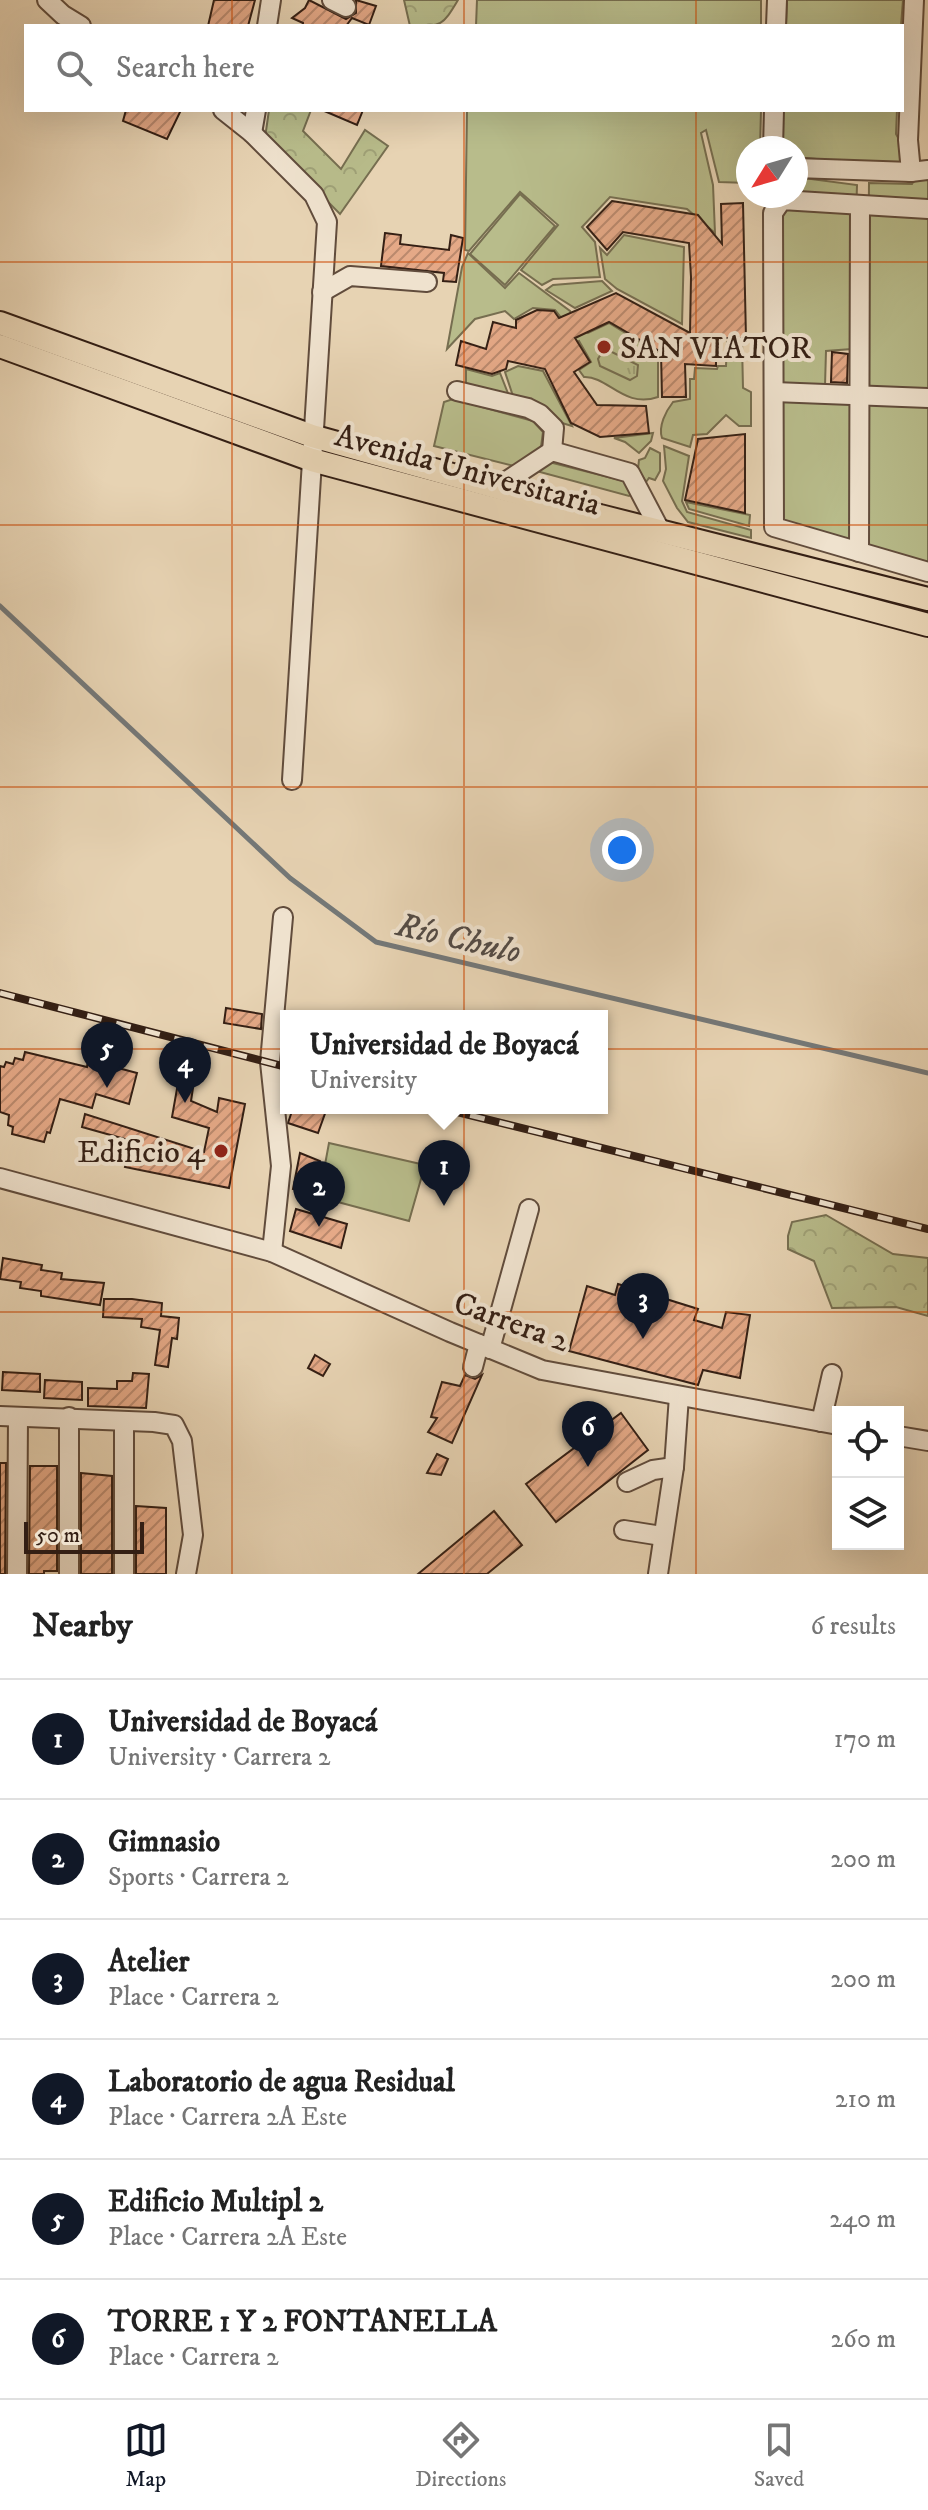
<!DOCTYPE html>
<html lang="en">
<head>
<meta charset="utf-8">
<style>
  :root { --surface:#fff; --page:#f6f6f6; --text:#222; --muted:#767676; --line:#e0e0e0; --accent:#111827 }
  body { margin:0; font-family:"IM FELL DW Pica",serif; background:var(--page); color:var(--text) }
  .controls { position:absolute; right:24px; bottom:24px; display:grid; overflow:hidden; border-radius:0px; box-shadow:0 8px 32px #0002 }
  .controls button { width:72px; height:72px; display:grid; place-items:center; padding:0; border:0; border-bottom:2px solid var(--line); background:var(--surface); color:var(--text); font:40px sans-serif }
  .compass { position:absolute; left:736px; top:136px; width:72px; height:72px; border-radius:50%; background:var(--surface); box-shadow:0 8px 32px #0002; rotate:233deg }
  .scale { position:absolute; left:24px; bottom:20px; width:120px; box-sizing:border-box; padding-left:8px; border:4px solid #341f14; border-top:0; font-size:22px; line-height:28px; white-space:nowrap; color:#341f14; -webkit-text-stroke:6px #efe2ce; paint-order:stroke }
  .you { position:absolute; left:622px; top:850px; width:28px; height:28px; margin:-20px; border:6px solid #fff; border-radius:50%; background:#1a73e8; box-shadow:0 0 0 12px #1a73e833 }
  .badge { display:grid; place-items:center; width:52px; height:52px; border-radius:50%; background:var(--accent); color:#fff; font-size:26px; font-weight:700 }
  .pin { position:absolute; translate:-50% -66px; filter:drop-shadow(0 2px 4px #0008) }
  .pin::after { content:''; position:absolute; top:42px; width:28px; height:24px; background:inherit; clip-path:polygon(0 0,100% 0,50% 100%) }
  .popup { position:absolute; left:280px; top:1010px; width:328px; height:104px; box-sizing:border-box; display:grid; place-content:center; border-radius:0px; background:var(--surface); filter:drop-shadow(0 2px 6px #0005); font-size:26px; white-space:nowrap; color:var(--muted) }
  .popup b { font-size:30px; color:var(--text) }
  .popup::after { content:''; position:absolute; left:50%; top:100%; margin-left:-16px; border:16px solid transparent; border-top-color:var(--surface) }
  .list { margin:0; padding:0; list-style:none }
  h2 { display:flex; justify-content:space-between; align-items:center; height:104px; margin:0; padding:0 32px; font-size:34px }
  h2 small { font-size:26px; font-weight:400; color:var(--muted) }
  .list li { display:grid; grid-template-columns:52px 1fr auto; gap:24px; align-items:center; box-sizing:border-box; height:120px; padding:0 32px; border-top:2px solid var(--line) }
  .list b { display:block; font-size:30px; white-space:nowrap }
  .list p { margin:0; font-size:26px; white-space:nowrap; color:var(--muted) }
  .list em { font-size:26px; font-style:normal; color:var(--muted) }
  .icon { flex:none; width:44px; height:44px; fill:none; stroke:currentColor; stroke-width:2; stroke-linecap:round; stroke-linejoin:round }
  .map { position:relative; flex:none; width:928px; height:1574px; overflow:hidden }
  .search { position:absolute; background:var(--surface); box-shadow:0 8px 32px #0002; left:24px; right:24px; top:24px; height:88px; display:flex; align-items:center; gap:20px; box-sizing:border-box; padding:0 28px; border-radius:0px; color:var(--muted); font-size:30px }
  .sheet { height:824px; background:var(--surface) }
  nav { display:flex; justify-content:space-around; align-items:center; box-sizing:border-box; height:112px; border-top:2px solid var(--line); background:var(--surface); font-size:22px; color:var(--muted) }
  nav a { display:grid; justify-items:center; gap:4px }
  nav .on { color:var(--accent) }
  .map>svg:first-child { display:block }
</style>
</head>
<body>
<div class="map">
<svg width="928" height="1574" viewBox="0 0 928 1574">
  <defs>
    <pattern id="forest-crowns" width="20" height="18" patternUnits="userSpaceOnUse" patternTransform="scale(2)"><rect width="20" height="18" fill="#b8bc8b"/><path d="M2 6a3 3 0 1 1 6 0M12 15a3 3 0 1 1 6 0" fill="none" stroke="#9fa177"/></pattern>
    <pattern id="park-tufts" width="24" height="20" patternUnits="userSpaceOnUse" patternTransform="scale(2)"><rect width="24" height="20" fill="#b8bc8b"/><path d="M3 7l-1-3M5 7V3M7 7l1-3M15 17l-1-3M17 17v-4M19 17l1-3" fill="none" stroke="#9fa177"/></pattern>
    <pattern id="building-hatch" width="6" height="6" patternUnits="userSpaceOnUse" patternTransform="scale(2)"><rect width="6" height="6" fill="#e5a987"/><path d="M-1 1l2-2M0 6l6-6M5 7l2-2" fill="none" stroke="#ba896d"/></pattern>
  </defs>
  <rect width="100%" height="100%" fill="#e7d3b3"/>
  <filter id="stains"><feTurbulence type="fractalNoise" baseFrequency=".0025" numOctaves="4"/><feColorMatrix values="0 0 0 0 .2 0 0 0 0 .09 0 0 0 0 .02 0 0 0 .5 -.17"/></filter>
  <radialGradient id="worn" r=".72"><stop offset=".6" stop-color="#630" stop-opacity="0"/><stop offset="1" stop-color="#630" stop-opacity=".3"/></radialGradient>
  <g fill="#b8bc8b" stroke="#766e50" stroke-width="2">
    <path d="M 477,0 L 761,0 L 761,26 L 476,26 Z"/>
    <path d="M 787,0 L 903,0 L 901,26 L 786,26 Z"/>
    <path d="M 467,110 L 761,110 L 760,148 L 748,148 L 748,183 L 719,182 L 706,130 L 701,133 L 713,185 L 715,233 L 687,209 L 610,197 L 582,227 L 595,242 L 600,277 L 553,279 L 542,285 L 521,270 L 558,225 L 520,192 L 469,251 L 465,250 Z"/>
    <path d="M 783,110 L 897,110 L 896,134 L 906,152 L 898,167 L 796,157 L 796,148 L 782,148 Z"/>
    <path d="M 919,172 L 928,181 L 928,392 L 867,390 L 869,183 L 912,184 Z"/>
    <path d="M 796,177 L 857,185 L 852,349 L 826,351 L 825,386 L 774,385 L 781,196 L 796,196 Z"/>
    <path d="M 520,194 L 555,226 L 505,285 L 470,254 Z"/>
    <path d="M 624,235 L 684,247 L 682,324 L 617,289 L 605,279 L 600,248 L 607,255 Z"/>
    <path d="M 468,253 L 505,288 L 519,273 L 570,311 L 575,321 L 567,325 L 555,310 L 533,308 L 514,319 L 505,311 L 475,319 L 447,349 L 462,267 Z"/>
    <path d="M 602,281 L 612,291 L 575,308 L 546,290 L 553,285 Z"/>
    <path d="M 609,323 L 658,353 L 658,397 C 624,409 608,376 584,377 L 579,370 L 591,362 L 579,341 L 574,343 L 574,335 L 584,331 L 588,333 Z"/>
    <path d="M 727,342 L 742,343 L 743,388 L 751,392 L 751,426 L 739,426 L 726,415 L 707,434 L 693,435 L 690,447 L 662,438 C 658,426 666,411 673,402 L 690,399 L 690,379 L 694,379 L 695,368 L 717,369 L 718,366 L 726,366 Z"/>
    <path d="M 518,366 L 543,371 L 572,426 L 552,420 L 544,406 L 513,396 L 505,372 Z"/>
    <path d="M 466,369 L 492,376 L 500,373 L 509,396 L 466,386 Z"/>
    <path d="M 453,399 L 533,421 L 543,432 L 541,447 L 514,466 L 434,446 L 444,402 Z"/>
    <path d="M 780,399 L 855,403 L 853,544 L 781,522 Z"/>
    <path d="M 868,401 L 928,403 L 928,566 L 866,548 Z"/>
    <path d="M 653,433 L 651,441 L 639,453 L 625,442 L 614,438 Z"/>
    <path d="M 664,446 L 689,456 L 682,501 L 687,512 L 751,530 L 751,538 L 688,522 L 677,508 L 663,481 L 666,469 Z"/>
    <path d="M 650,448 L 660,453 L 660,471 L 655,480 L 649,478 L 646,482 L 638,469 L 639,460 L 645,458 Z"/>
    <path d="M 549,462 L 628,482 L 636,491 L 629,496 L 540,472 L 540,468 Z"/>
    <path d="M 686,502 L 750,515 L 749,526 L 689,509 Z"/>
    <path d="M 329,1143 L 425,1165 L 409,1221 L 319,1197 Z"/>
  </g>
  <g fill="url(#forest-crowns)" stroke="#766e50" stroke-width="2">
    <path d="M 404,0 L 458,0 C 442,27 441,26 410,26 Z"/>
    <path d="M 269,110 L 311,110 L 303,131 L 341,169 L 365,130 L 388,146 L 340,214 L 265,138 Z"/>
    <path d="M 826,1215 L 893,1254 L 928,1258 L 928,1316 L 896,1307 L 832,1308 L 814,1261 L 788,1249 L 788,1236 L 792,1222 Z"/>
  </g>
  <path fill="url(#park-tufts)" stroke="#766e50" stroke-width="2" d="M 602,352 L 612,352 L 638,365 L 637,376 L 630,380 L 600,366 L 598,359 Z"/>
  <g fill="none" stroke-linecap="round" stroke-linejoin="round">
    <path stroke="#747878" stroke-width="5" d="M 0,606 L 290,878 L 376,942 L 928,1073"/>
  </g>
  <g fill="url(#building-hatch)" stroke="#341f14" stroke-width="2">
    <path d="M 214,0 L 255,0 L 248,26 L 208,26 Z"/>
    <path d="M 309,0 L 346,19 L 356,13 L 356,0 L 376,6 L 369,25 L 352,18 L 346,26 L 303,26 L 303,23 L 292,18 L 305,8 Z"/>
    <path d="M 126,110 L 181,110 L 167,139 L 123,121 Z"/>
    <path d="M 322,110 L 363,110 L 357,125 Z"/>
    <path d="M 612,201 L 698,215 L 722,244 L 721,204 L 743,203 L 746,338 L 716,338 L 716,366 L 685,364 L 686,397 L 662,397 L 661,352 L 609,322 L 575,338 L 590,362 L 574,372 L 597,405 L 646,406 L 649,433 L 600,437 L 571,423 L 545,369 L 508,361 L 506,369 L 492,374 L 456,365 L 461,341 L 486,349 L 493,322 L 516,328 L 516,320 L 537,310 L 554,311 L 559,318 L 616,293 L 690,333 L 691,277 L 689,243 L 623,232 L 607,250 L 587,227 Z"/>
    <path d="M 385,233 L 401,235 L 400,244 L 449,250 L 451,235 L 463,238 L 456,282 L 443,281 L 444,273 L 381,266 Z"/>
    <path d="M 832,352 L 848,354 L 847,383 L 831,382 Z"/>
    <path d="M 745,434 L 745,513 L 685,500 L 698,439 Z"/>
    <path d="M 226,1008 L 262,1014 L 261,1029 L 224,1023 Z"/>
    <path d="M 25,1052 L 87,1067 L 88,1060 L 137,1073 L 129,1104 L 96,1094 L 92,1108 L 60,1099 L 50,1133 L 47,1132 L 44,1142 L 12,1134 L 13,1127 L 8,1125 L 9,1115 L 0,1112 L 0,1066 L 4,1067 L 6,1062 L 13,1064 L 15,1058 L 23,1060 Z"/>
    <path d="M 178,1083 L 193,1088 L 191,1101 L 217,1112 L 219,1098 L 245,1104 L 229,1188 L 125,1167 L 132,1141 L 82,1127 L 85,1114 L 204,1152 L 209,1128 L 172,1117 Z"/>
    <path d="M 293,1108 L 327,1108 L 318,1133 L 288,1123 Z"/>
    <path d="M 300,1153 L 320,1161 L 312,1194 L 293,1189 Z"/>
    <path d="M 296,1209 L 347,1224 L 341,1248 L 290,1231 Z"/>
    <path d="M 3,1258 L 42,1265 L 41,1270 L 62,1273 L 61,1279 L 104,1283 L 100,1305 L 41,1296 L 41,1291 L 20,1288 L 21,1282 L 0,1279 Z"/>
    <path d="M 618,1284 L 698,1309 L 694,1320 L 722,1328 L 726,1312 L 750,1315 L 740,1378 L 703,1370 L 698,1385 L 569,1351 L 587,1286 L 615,1295 Z"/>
    <path d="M 104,1299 L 132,1299 L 162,1303 L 161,1316 L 179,1318 L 177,1339 L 172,1338 L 168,1367 L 155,1365 L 160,1330 L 141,1327 L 142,1319 L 103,1317 Z"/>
    <path d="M 315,1355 L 330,1364 L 323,1376 L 308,1368 Z"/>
    <path d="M 3,1372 L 40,1374 L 40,1392 L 2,1390 Z"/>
    <path d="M 133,1373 L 149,1374 L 146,1408 L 88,1406 L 88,1388 L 117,1389 L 117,1381 L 132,1381 Z"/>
    <path d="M 465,1375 L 475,1379 L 482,1375 L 452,1443 L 428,1432 L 437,1418 L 431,1417 L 442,1382 L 460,1386 Z"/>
    <path d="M 45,1380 L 82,1382 L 82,1400 L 44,1398 Z"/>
    <path d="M 621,1413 L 648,1450 L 556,1522 L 526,1484 Z"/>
    <path d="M 437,1454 L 448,1459 L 441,1475 L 427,1473 Z"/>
    <path d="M 0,1463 L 6,1463 L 5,1574 L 0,1574 Z"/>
    <path d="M 30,1466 L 57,1466 L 57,1571 L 44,1571 L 44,1574 L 29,1574 Z"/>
    <path d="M 81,1473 L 112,1476 L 112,1574 L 81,1574 Z"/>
    <path d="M 136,1506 L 166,1508 L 166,1574 L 136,1574 Z"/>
    <path d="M 494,1511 L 522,1545 L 487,1574 L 418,1574 Z"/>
  </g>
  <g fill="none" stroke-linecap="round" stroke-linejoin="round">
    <defs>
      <g id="minor">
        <path d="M 47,0 L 63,15 L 81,26"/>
        <path d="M 332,0 L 346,7"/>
        <path d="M 267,26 L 271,0"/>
        <path d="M 776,26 L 777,0"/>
        <path d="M 223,110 L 252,133 L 314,195 L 327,222 L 292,780"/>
        <path d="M 252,133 L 256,110"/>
        <path d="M 773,148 L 774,110"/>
        <path d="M 796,168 L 911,172 L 928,170"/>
        <path d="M 911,172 L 908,140 L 914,0"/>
        <path d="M 928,209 L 782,200 L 773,213 L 774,527 L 928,572"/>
        <path d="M 322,292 L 350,276 L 427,282"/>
        <path d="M 457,391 L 528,408 L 540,414 L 554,428 L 552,451"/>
        <path d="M 774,392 L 928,398"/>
        <path d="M 496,488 L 552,451 L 630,473 L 661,532"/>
        <path d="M 859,552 L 860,206"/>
        <path d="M 0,1178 L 272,1252 L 450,1332 L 542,1370 L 838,1425"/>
        <path d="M 272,1252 L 281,1166 L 270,1062 L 283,917"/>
        <path d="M 490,1349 L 529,1209"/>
        <path d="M 473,1367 L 479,1344"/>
        <path d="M 0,1416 L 154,1422 L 174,1425 L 182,1441 L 193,1535 L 186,1574"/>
        <path d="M 821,1422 L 832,1374"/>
        <path d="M 898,1436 L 928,1441"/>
        <path d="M 627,1482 L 653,1470 L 674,1467"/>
        <path d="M 624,1530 L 662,1536"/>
        <path d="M 17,1574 L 18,1417"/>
        <path d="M 69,1574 L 69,1417"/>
        <path d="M 124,1574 L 124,1422"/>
        <path d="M 658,1574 L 674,1467 L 679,1396"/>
      </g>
      <g id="major">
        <path d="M 0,323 L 312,436 L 600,516 L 928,599"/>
        <path d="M 0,346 L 312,460 L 928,625"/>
      </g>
    </defs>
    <use href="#minor" stroke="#614c3c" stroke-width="22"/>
    <use href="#major" stroke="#341f14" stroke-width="26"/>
    <use href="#minor" stroke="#efe2ce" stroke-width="18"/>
    <use href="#major" stroke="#e7d3b3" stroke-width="22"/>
    <defs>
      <g id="rail">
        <path d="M 0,993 L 286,1067"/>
        <path d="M 441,1108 L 928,1229"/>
      </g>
    </defs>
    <use href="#rail" stroke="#341f14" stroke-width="8"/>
    <use href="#rail" stroke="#efe2ce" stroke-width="5" stroke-dasharray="15" stroke-linecap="butt"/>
  </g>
  <path fill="none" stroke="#cd500d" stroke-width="2" stroke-opacity="0.55" d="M 232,0 L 232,26M 464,0 L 464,26M 696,0 L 696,26M 232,110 L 232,1574M 464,110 L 464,1574M 696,110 L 696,1574M 0,262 L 928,262M 0,525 L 928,525M 0,787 L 928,787M 0,1049 L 928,1049M 0,1312 L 928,1312"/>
  <g fill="#8f2418" stroke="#efe2ce" stroke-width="3">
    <circle cx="604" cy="347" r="8"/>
    <circle cx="221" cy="1151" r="8"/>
  </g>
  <g text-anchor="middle" stroke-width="8" stroke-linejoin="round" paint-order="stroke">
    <g font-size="32" fill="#341f14" stroke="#efe2ce" text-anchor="start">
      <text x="620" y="358">SAN VIATOR</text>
      <text x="205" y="1162" text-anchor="end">Edificio 4</text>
    </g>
    <g font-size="32" fill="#341f14" stroke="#efe2ce">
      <text transform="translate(468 469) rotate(15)" y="11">Avenida Universitaria</text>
      <text transform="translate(512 1321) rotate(20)" y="11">Carrera 2</text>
    </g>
    <g font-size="34" font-style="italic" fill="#544c46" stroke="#efe2ce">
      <text transform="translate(459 937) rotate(13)" y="12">Río Chulo</text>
    </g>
  </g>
  <rect width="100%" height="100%" filter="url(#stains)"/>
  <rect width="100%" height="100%" fill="url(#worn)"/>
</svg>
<div class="controls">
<button><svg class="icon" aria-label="locate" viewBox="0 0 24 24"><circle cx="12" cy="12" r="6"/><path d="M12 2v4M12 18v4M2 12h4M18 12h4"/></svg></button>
<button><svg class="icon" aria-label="layers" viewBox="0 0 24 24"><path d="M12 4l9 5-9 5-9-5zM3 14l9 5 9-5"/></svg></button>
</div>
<svg class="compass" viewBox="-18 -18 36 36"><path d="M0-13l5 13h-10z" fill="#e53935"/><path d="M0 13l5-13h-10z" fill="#767676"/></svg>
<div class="scale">50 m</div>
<div class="you"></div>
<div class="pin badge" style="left:444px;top:1206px">1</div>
<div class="popup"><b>Universidad de Boyacá</b>University</div>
<div class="pin badge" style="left:319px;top:1227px">2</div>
<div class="pin badge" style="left:643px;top:1339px">3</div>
<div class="pin badge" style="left:185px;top:1103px">4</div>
<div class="pin badge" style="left:107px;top:1088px">5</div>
<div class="pin badge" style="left:588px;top:1467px">6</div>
<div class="search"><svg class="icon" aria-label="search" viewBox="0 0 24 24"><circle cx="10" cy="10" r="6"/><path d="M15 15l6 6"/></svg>Search here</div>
</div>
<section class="sheet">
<h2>Nearby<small>6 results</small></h2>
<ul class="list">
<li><span class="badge">1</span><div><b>Universidad de Boyacá</b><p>University · Carrera 2</p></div><em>170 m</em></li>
<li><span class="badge">2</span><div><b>Gimnasio</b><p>Sports · Carrera 2</p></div><em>200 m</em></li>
<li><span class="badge">3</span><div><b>Atelier</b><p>Place · Carrera 2</p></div><em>200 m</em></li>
<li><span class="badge">4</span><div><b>Laboratorio de agua Residual</b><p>Place · Carrera 2A Este</p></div><em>210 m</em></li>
<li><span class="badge">5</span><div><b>Edificio Multipl 2</b><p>Place · Carrera 2A Este</p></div><em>240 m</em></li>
<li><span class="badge">6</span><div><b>TORRE 1 Y 2 FONTANELLA</b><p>Place · Carrera 2</p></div><em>260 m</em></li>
</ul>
</section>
<nav>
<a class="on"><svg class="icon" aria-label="map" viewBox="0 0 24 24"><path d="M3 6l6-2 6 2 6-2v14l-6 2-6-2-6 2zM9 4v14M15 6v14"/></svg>Map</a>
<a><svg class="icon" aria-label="directions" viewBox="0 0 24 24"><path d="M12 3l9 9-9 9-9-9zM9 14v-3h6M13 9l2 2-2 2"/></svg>Directions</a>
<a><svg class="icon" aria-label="saved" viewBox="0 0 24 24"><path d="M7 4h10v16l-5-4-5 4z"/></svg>Saved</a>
</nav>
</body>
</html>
